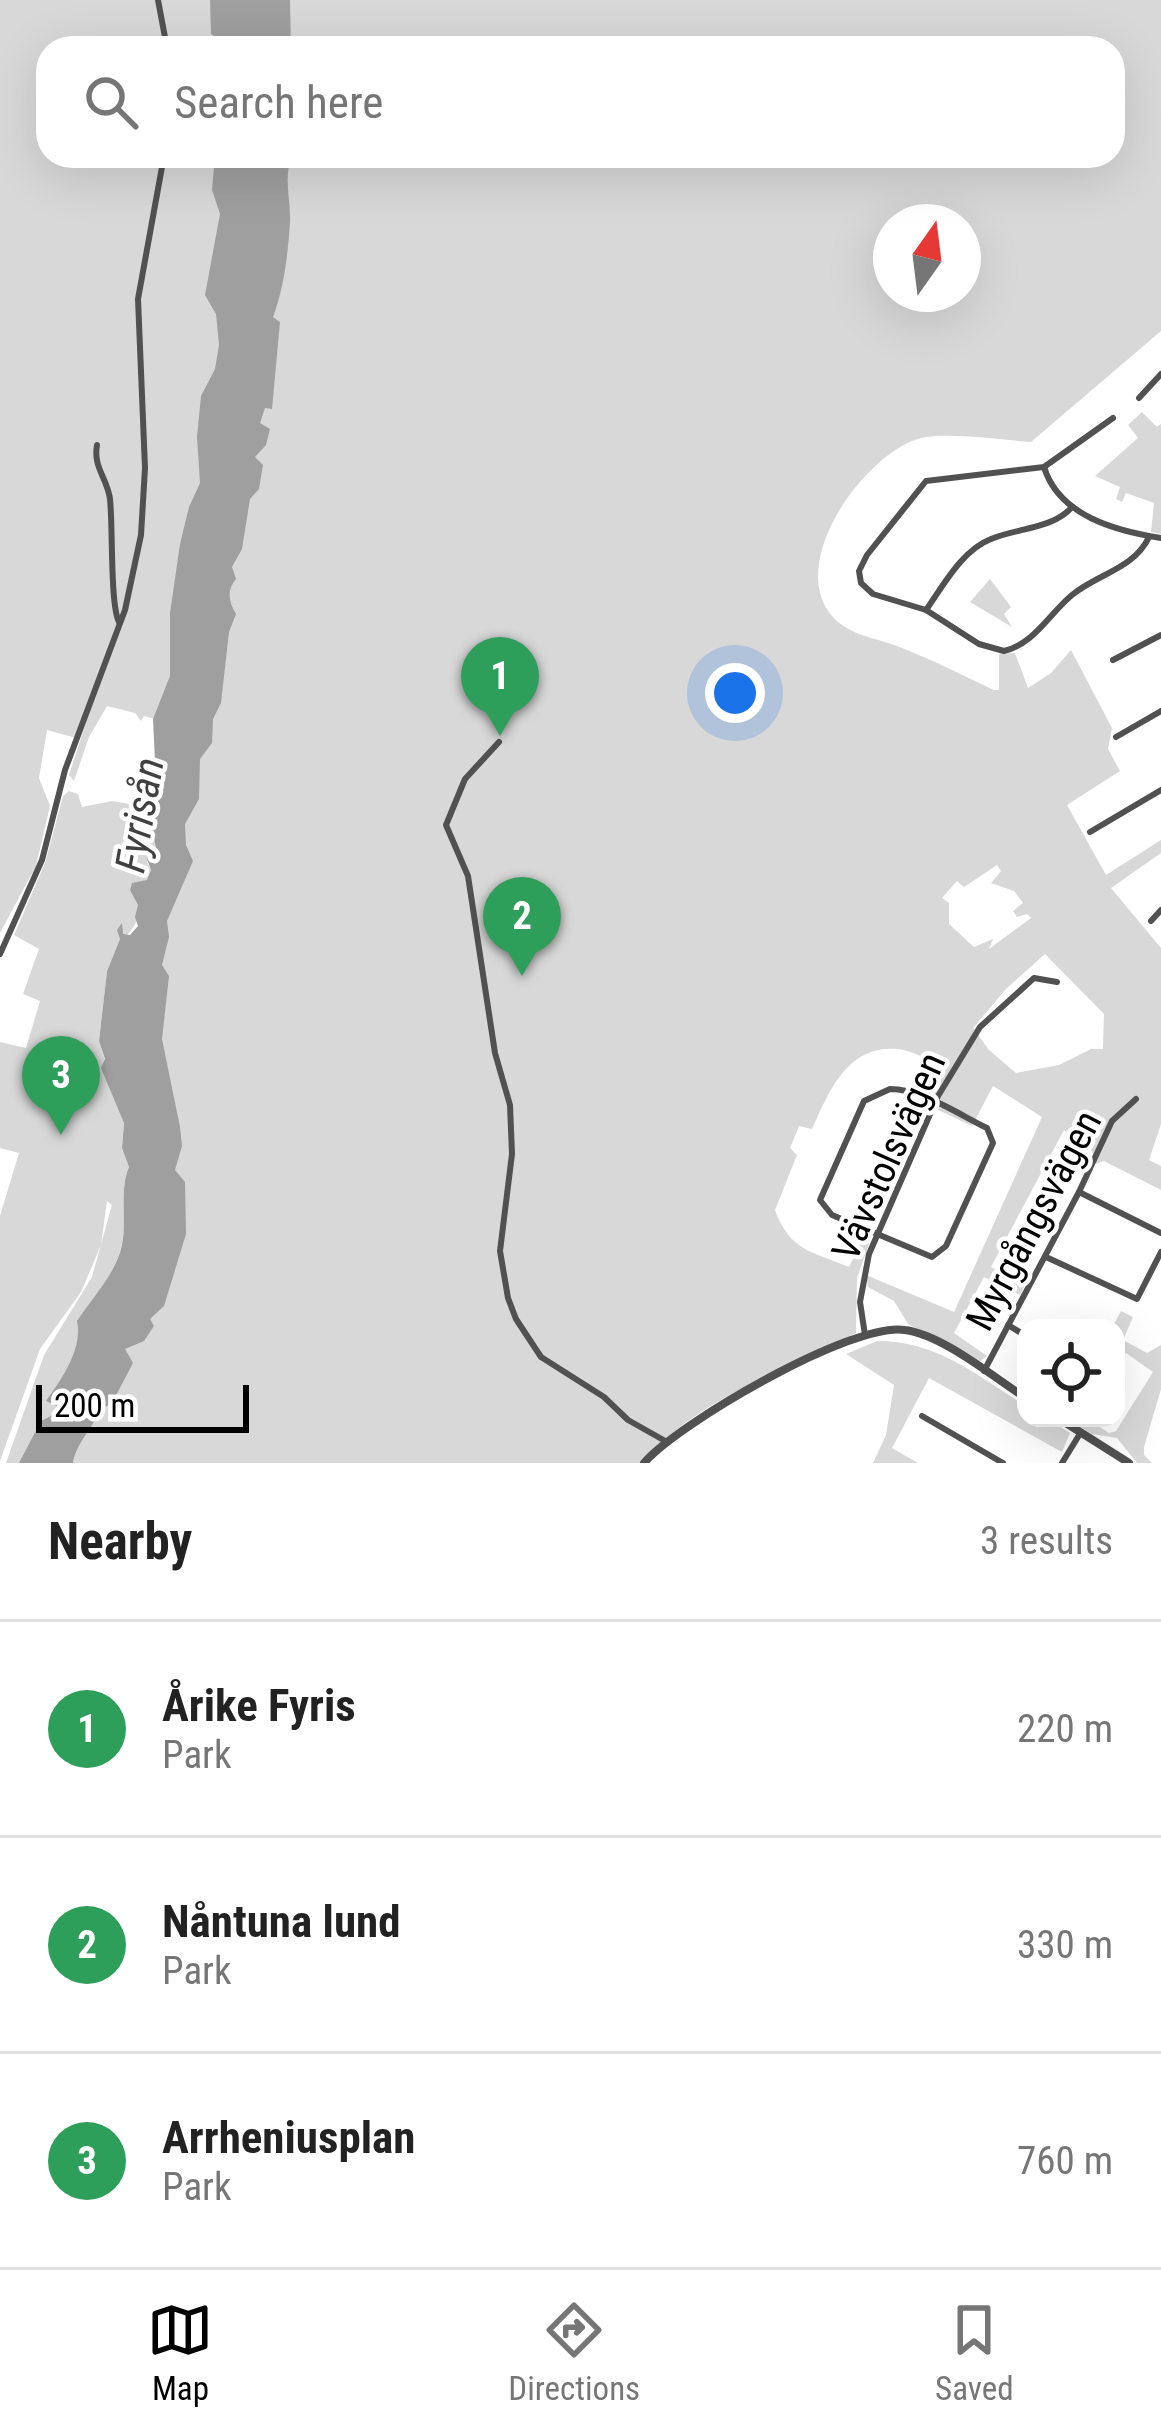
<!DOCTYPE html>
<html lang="en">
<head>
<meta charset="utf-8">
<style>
  :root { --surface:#fff; --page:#f6f6f6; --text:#222; --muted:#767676; --line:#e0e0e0; --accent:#000 }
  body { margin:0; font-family:"Roboto Condensed",sans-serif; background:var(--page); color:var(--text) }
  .controls { position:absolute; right:36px; bottom:36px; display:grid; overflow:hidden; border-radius:24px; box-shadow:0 12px 48px #0002 }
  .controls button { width:108px; height:108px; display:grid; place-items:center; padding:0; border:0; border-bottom:3px solid var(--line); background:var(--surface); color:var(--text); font:60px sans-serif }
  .compass { position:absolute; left:873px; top:204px; width:108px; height:108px; border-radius:50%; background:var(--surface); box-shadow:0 12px 48px #0002; rotate:14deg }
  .scale { position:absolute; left:36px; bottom:30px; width:213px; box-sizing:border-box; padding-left:12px; border:6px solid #000; border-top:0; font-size:33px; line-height:42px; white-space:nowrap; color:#000; -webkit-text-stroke:9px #fff; paint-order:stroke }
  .you { position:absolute; left:735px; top:693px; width:42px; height:42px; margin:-30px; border:9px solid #fff; border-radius:50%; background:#1a73e8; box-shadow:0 0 0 18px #1a73e833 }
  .badge { display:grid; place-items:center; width:78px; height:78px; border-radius:50%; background:var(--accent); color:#fff; font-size:39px; font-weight:700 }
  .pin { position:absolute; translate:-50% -99px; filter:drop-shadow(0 3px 6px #0008) }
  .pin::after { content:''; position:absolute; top:63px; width:42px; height:36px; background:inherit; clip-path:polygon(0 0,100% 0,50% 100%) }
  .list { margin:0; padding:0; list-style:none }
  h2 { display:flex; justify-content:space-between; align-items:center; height:156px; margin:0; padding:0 48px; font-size:51px }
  h2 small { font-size:39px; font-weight:400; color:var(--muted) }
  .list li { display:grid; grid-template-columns:78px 1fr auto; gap:36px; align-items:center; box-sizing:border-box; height:216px; padding:0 48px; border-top:3px solid var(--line) }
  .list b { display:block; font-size:45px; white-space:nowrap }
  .list p { margin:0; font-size:39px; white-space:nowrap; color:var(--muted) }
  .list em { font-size:39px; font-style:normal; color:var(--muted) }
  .icon { flex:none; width:66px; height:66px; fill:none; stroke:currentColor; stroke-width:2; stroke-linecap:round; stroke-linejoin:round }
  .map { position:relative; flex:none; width:1161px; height:1463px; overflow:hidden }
  .search { position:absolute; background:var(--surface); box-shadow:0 12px 48px #0002; left:36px; right:36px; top:36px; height:132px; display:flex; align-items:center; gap:30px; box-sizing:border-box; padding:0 42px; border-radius:36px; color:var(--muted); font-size:45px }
  .sheet { height:804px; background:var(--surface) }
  nav { display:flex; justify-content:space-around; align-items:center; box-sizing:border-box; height:168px; border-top:3px solid var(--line); background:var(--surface); font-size:33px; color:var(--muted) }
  nav a { display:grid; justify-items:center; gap:6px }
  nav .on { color:var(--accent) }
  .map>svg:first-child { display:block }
</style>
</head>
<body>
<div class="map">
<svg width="1161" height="1463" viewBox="0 0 1161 1463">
  <rect width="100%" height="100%" fill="#fff"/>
  <g fill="#d8d8d8" fill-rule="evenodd">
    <path d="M 0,0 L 1161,0 L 1161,331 L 1031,442 C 1004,440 945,432 921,438 C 864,452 775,575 842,625 C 858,637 884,640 902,648 C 933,660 964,676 994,690 L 999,690 L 999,654 L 1015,653 L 1028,688 L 1051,673 L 1071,650 L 1112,728 L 1108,749 L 1120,771 L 1067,805 L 1106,875 L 1161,840 L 1161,853 L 1111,888 L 1161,948 L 1161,1124 L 1149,1160 L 1161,1166 L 1161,1190 L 1104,1161 L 1096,1164 L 1092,1151 L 1064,1130 L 991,1267 L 1025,1285 L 1020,1295 L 984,1277 L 954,1333 L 987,1356 L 979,1362 L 908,1324 L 894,1301 L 868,1287 L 866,1275 L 954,1312 L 1042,1117 L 993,1086 L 972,1126 L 919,1101 L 935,1062 C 924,1058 910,1050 898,1049 C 847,1044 829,1092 812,1129 L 799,1126 L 790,1148 L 797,1155 L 775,1210 C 790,1251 811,1251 849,1267 L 865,1234 L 868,1236 L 869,1244 L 857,1278 L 856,1333 C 777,1374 704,1396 639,1463 L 6,1463 L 44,1355 L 92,1277 L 112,1205 L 107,1201 L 101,1245 L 81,1292 L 40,1349 L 0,1461 L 0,1216 L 19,1153 L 0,1148 L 0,1042 L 26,1048 L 40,1001 L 23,994 L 39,949 L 14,935 L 45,863 L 63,796 L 69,791 L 78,794 L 82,807 L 112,801 L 147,807 L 156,848 L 147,862 L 151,870 C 144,892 141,932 120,939 L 107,971 L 99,1041 L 124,1123 L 122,1147 L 129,1167 C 119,1189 127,1220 122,1244 C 116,1273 94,1297 78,1320 C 83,1348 62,1379 47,1401 L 58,1405 L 51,1416 L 58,1444 L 158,1231 L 138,1013 L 188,728 L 144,716 L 141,721 L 135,713 L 107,706 L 89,737 L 74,781 L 69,775 L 93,701 L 76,738 L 47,730 L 39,778 L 50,806 L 36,866 L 0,933 ZM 48,48 L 1113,48 L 1113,156 L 48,156 ZM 891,222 L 963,222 L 963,294 L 891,294 ZM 997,865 L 1001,871 L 991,883 L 1014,891 L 1023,903 L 1013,911 L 1017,917 L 1027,914 L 1031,918 L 989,949 L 993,939 L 974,947 L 949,924 L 949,903 L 942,898 L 957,881 L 964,887 ZM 1045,954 L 1104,1014 L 1103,1049 L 1091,1049 L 1059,1065 L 1016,1073 L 989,1050 L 973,1028 L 1006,989 Z"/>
    <path d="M 1142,412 L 1157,427 L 1161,424 L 1161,534 L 1151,532 L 1154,503 L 1126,493 L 1122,502 L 1116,499 L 1120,487 L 1095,476 L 1138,438 L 1128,425 Z"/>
    <path d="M 990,579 L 1011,607 L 1004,614 L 1012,627 L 970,602 Z"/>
    <path d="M 1121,1311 L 1133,1317 L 1123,1340 L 1147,1353 L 1161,1345 L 1161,1389 L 1144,1447 L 1144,1455 L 1152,1463 L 1137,1463 L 1117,1438 L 1092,1434 L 1067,1418 L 1086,1418 L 1109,1433 L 1116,1431 L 1153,1372 L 1126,1353 L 1120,1359 L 1116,1357 L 1116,1328 L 1112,1328 Z"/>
    <path d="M 877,1341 C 938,1341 976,1375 1026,1406 L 1026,1418 L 1046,1418 L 1070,1433 L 1062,1452 L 929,1378 L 892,1448 L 918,1463 L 873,1463 L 886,1435 L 894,1385 L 846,1354 Z"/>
  </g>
  <g fill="#9f9f9f">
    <path d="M 210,0 L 290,0 L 291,48 L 216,48 L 221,41 L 211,34 Z"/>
    <path d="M 215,156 L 292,156 C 283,179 291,199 290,222 C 288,254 284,288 273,317 L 280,322 L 272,409 L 265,408 L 260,423 L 270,429 L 266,445 L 255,457 L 263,465 L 259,489 L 250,499 L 242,549 L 232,567 L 236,579 C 226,591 229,602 236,614 L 229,632 L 221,703 L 213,719 L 212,743 L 200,759 L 199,799 L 185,824 L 186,845 L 193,861 L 167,921 L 169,937 L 162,965 L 169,976 L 162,1039 L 180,1127 L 182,1146 L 175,1170 L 185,1182 L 186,1234 L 164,1306 L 150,1319 L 154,1326 L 144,1341 L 125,1349 L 133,1363 L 112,1403 L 100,1410 C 93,1428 75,1445 73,1463 L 19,1463 L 41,1421 L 51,1416 L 57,1406 L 46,1401 C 62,1379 83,1348 77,1321 C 93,1297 116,1273 122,1245 C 127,1220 119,1190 129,1167 L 122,1148 L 124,1123 L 101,1068 L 105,1059 L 99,1041 L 107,971 L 120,939 L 117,930 L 122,923 L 123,934 L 130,935 L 138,926 L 135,917 L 138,905 L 130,890 L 132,883 L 147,880 L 151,870 L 147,859 L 156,848 L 147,807 L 155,762 L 153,719 L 170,676 L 170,613 L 180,544 L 189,507 L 200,483 L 197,437 L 201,396 L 215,369 L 219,345 L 216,314 L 205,295 L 220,214 L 212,190 Z"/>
  </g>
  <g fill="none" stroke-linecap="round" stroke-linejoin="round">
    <g stroke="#515151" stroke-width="6">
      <path d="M 158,0 L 167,48"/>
      <path d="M 1139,398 L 1161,374"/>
      <path d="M 1113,418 L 1044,467 L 926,481 L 867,555 L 859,571 L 861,583 L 873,594 L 926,610 L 979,644 L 1004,651 C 1034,644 1049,614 1072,595 C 1097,574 1134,569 1149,537"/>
      <path d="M 97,445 C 93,468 107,477 110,499 C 113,526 110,605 119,622"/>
      <path d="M 1044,467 C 1059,516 1116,531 1161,538"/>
      <path d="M 926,610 C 943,586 962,550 991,539 C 1017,528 1053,529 1072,507"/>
      <path d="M 1113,660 L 1161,635"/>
      <path d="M 1116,737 L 1161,711"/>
      <path d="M 499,742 L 465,779 L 446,825 L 468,876 L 495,1053 L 510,1105 L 512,1154 L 500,1251 L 508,1298 L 516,1319 L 541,1357 L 604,1397 L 628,1420 L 667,1442"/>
      <path d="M 1090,832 L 1161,790"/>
      <path d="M 1151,921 L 1161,910"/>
      <path d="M 0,954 L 42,860 L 65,770 L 125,610 L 141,535 L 145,468 L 138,299 L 164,156"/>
      <path d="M 890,1089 C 922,1089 958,1114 987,1128 L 993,1143 L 946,1246 L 932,1257 L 832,1215 L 820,1200 L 864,1101 Z"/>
      <path d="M 1079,1192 L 1161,1233"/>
      <path d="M 1046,1257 L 1137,1299 L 1161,1252"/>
      <path d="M 1008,1325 L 1026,1336"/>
      <path d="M 865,1335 L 860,1302 L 869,1254 L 938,1096 L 980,1027 L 1034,978 L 1057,982"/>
      <path d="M 984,1371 L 1079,1192 L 1112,1121 L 1136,1099"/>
      <path d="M 922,1416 L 1003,1463"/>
      <path d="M 1062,1463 L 1081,1432"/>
    </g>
    <g stroke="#515151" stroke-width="8">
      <path d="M 1058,1418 L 1129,1463"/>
      <path d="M 644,1463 C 678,1423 854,1321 905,1330 C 943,1335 993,1377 1026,1398"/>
    </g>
  </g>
  <g text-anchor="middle" stroke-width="9" stroke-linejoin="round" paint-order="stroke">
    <g font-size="39" fill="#000" stroke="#fff">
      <text transform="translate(888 1156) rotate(-66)" y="14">Vävstolsvägen</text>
      <text transform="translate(1033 1220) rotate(-62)" y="14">Myrgångsvägen</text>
    </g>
    <g font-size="42" font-style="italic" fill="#404040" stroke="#fff">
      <text transform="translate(139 815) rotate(-80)" y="15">Fyrisån</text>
    </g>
  </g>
</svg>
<div class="controls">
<button><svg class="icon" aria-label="locate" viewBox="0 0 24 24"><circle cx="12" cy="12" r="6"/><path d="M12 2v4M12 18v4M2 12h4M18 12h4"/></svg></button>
</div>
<svg class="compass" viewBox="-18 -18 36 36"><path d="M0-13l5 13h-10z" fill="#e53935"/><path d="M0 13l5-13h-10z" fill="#767676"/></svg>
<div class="scale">200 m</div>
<div class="you"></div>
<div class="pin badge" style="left:500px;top:736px;background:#2e9e5b">1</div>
<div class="pin badge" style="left:522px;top:976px;background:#2e9e5b">2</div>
<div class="pin badge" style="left:61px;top:1135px;background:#2e9e5b">3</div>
<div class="search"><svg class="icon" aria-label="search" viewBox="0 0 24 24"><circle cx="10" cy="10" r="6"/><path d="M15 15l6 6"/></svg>Search here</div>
</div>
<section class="sheet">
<h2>Nearby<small>3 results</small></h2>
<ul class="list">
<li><span class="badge" style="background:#2e9e5b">1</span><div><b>Årike Fyris</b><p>Park</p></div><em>220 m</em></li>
<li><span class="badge" style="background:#2e9e5b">2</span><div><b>Nåntuna lund</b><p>Park</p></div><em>330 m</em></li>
<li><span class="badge" style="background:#2e9e5b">3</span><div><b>Arrheniusplan</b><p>Park</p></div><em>760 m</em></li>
</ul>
</section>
<nav>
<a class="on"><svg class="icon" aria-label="map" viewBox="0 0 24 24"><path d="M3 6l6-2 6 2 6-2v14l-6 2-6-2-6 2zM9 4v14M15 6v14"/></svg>Map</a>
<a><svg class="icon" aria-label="directions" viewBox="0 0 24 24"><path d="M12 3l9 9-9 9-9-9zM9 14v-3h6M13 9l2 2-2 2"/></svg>Directions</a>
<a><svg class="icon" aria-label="saved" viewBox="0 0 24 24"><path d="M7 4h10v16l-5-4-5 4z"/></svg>Saved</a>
</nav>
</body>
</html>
